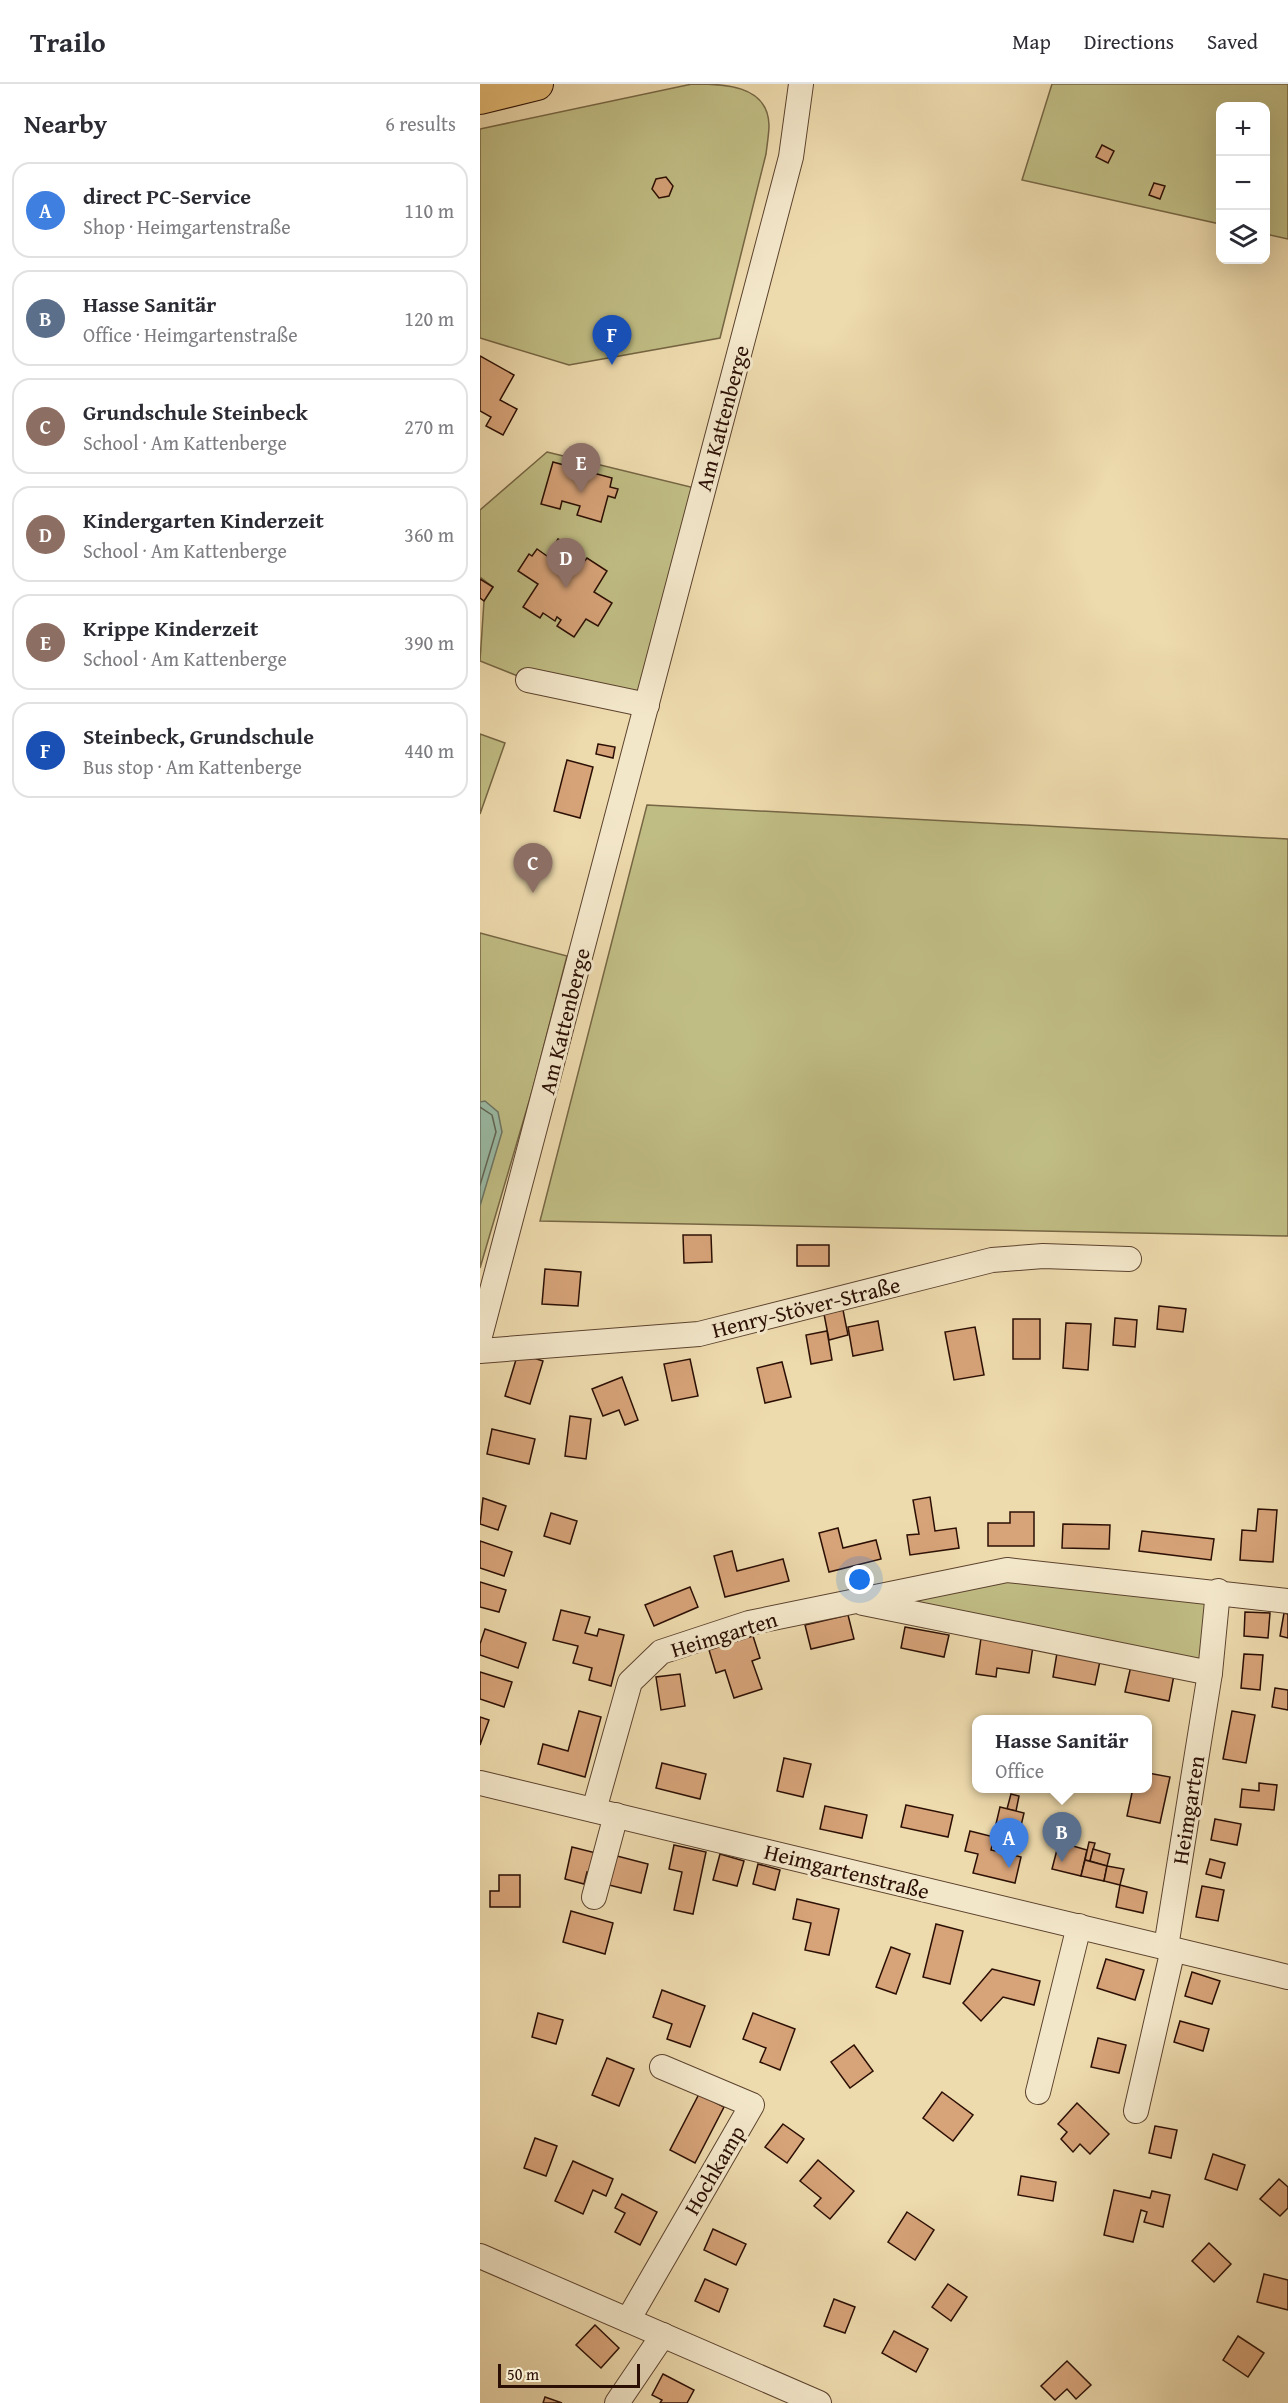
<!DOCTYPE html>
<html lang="en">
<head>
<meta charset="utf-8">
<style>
  :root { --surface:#fff; --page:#f2f2f3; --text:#2b2b33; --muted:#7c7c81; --line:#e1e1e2; --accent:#1a73e8 }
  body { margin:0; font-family:"Gentium Book Plus",serif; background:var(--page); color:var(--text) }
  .controls { position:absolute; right:18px; top:18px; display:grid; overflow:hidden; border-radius:12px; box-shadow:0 6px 24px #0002 }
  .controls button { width:54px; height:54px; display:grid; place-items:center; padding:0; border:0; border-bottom:2px solid var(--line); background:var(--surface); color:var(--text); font:30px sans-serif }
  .scale { position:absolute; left:18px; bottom:15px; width:142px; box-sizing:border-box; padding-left:6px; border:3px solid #2b0f04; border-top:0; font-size:16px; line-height:21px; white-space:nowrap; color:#2b0f04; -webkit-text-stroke:4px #f3e7ca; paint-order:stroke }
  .you { position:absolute; left:380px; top:1496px; width:21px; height:21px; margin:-15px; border:4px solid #fff; border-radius:50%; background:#1a73e8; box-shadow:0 0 0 9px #1a73e833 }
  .badge { display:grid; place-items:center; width:39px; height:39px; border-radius:50%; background:var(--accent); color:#fff; font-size:20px; font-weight:700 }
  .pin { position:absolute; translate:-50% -50px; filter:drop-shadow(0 2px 3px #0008) }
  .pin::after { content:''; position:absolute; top:32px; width:21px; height:18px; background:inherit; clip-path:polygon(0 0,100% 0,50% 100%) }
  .popup { position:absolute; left:492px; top:1631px; width:180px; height:78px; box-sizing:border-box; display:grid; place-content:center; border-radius:12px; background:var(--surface); filter:drop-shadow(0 2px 4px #0005); font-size:20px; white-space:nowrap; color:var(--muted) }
  .popup b { font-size:22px; color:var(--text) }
  .popup::after { content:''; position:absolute; left:50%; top:100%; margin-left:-12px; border:12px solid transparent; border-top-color:var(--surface) }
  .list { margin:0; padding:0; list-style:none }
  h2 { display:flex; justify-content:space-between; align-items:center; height:78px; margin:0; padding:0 24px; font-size:26px }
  h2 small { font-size:20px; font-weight:400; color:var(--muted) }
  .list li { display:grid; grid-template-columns:39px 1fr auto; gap:18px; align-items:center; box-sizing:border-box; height:96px; margin:0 12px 12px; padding:0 12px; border:2px solid var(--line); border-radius:18px }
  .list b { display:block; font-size:22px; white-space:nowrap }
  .list p { margin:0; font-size:20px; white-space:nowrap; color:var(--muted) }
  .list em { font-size:20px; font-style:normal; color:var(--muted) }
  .icon { flex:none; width:33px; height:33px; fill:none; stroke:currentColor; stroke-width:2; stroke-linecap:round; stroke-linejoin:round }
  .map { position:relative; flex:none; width:808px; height:2319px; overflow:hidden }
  header { display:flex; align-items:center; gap:36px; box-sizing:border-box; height:84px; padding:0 30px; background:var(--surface); border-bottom:2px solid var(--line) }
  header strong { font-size:28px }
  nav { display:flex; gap:33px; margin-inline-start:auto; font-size:21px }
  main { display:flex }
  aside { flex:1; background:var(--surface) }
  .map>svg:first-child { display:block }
</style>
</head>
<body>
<header>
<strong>Trailo</strong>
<nav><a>Map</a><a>Directions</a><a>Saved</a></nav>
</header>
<main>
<aside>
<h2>Nearby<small>6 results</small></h2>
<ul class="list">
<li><span class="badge" style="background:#3f7fe0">A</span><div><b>direct PC-Service</b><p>Shop · Heimgartenstraße</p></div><em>110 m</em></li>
<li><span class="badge" style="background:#5c6f8a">B</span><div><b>Hasse Sanitär</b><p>Office · Heimgartenstraße</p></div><em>120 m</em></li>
<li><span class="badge" style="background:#8d6e63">C</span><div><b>Grundschule Steinbeck</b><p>School · Am Kattenberge</p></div><em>270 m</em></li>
<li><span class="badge" style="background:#8d6e63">D</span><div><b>Kindergarten Kinderzeit</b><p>School · Am Kattenberge</p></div><em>360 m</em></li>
<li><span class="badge" style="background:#8d6e63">E</span><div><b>Krippe Kinderzeit</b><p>School · Am Kattenberge</p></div><em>390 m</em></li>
<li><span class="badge" style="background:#1a4fb4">F</span><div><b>Steinbeck, Grundschule</b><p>Bus stop · Am Kattenberge</p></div><em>440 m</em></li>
</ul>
</aside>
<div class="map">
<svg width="808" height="2319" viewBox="0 0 808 2319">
  <rect width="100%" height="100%" fill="#eddaad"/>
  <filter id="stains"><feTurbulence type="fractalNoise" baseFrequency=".00333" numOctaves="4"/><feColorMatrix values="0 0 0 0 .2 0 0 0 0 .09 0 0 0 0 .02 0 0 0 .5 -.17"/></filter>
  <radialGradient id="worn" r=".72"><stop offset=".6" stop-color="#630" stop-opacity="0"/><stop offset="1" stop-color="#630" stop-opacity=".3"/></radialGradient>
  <g fill="#c0bd84" stroke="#766644" stroke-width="1.5">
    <path d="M 212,0 C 242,0 288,0 289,41 C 289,50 287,61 286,70 L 240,254 L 89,281 L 0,254 L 0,45 Z"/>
    <path d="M 572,0 L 808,0 L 808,155 L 786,150 L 786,22 L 740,22 L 740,140 L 542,96 Z"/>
    <path d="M 67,368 L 223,406 L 167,621 L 48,596 L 0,577 L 4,517 L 13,503 L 0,493 L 0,426 Z"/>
    <path d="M 0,650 L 25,659 L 0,730 Z"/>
    <path d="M 167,721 L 808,755 L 808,1152 L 60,1137 Z"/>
    <path d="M 0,849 L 87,872 L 53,1004 L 0,1184 Z"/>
    <path d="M 527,1486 L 738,1507 L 730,1589 L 372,1517 Z"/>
  </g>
  <path fill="#9abba5" stroke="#6e7665" stroke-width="1.5" d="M 5,1017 L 18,1028 L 22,1048 L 0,1122 L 0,1018 Z"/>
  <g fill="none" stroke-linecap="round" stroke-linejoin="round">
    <path stroke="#626554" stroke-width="1.5" d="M 0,1023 L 12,1031 L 16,1048 L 0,1101"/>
  </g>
  <g fill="#d7a379" stroke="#2b0f04" stroke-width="1.5">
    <path d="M 622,61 L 634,67 L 628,79 L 616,73 Z"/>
    <path d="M 186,93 L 193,102 L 189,112 L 179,114 L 172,105 L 176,95 Z"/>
    <path d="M 674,99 L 685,102 L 680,115 L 669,111 Z"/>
    <path d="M 0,272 L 34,291 L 20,316 L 37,325 L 23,351 L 6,342 L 11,333 L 0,327 Z"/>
    <path d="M 73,378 L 132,394 L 130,403 L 138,405 L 135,414 L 128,412 L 121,438 L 97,431 L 100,422 L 82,417 L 80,425 L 61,420 Z"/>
    <path d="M 78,455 L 95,465 L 91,471 L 103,479 L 107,474 L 127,487 L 114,508 L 132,519 L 118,542 L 106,535 L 94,553 L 77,542 L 81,536 L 77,533 L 75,537 L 63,529 L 60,534 L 43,523 L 58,500 L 38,487 L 49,470 L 52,472 L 57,465 L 67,472 Z"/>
    <path d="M 0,495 L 13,503 L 4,517 L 0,514 Z"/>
    <path d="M 118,660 L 135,663 L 133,674 L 116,670 Z"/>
    <path d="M 87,676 L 113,683 L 100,734 L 74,727 Z"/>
    <path d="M 203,1151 L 231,1151 L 232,1178 L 204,1179 Z"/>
    <rect x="317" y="1161" width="32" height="21"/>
    <path d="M 65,1185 L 101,1188 L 98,1222 L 62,1220 Z"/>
    <path d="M 679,1222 L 706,1225 L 703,1248 L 677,1245 Z"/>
    <path d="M 363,1226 L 368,1251 L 349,1256 L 344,1230 Z"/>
    <path d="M 635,1234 L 657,1236 L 655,1263 L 633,1261 Z"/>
    <rect x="533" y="1235" width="27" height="40"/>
    <path d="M 398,1237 L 403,1266 L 373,1272 L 368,1243 Z"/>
    <path d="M 586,1239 L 611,1240 L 608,1286 L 583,1284 Z"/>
    <path d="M 495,1243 L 504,1291 L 474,1296 L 465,1248 Z"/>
    <path d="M 347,1247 L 352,1276 L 331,1280 L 326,1251 Z"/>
    <path d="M 38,1269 L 63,1277 L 50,1320 L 25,1312 Z"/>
    <path d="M 210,1275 L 218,1312 L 192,1317 L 184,1280 Z"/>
    <path d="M 302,1278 L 311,1313 L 285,1319 L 277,1284 Z"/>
    <path d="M 142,1293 L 158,1336 L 145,1341 L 139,1326 L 123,1332 L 112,1305 Z"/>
    <path d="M 90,1332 L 111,1335 L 106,1375 L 85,1372 Z"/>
    <path d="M 12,1345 L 55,1355 L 49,1380 L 7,1370 Z"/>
    <path d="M 450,1413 L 455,1447 L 476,1444 L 479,1464 L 430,1471 L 427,1451 L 439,1450 L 433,1416 Z"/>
    <path d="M 3,1414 L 26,1422 L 18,1446 L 0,1440 Z"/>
    <path d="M 778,1425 L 797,1426 L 793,1478 L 760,1476 L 762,1446 L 776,1447 Z"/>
    <path d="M 530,1428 L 554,1428 L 554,1462 L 508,1462 L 508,1439 L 530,1439 Z"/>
    <path d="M 71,1429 L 97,1437 L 90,1460 L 64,1452 Z"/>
    <path d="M 583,1440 L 630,1441 L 629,1465 L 582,1464 Z"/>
    <path d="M 358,1444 L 363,1464 L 396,1456 L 401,1475 L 349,1488 L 339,1449 Z"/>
    <path d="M 662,1447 L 734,1455 L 731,1476 L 659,1467 Z"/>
    <path d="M 0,1457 L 32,1468 L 24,1492 L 0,1484 Z"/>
    <path d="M 252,1467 L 257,1487 L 303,1475 L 309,1497 L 245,1513 L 234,1472 Z"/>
    <path d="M 0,1498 L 26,1506 L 19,1528 L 0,1523 Z"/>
    <path d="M 210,1503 L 218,1523 L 174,1542 L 165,1521 Z"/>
    <path d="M 81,1526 L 110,1533 L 105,1549 L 117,1552 L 119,1545 L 144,1551 L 131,1602 L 109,1596 L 112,1584 L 93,1579 L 98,1562 L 73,1556 Z"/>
    <path d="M 765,1528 L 790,1529 L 788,1554 L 764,1552 Z"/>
    <path d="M 804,1529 L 808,1530 L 808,1554 L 800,1552 Z"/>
    <path d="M 368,1531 L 374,1555 L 331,1565 L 325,1541 Z"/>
    <path d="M 425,1543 L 469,1551 L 464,1573 L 421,1564 Z"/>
    <path d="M 5,1545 L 46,1559 L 38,1584 L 0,1571 L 0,1560 Z"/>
    <path d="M 273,1552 L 280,1574 L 272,1577 L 282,1605 L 254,1614 L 245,1586 L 236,1589 L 229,1566 Z"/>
    <path d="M 501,1554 L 553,1562 L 549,1589 L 517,1584 L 516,1593 L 496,1590 Z"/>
    <path d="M 577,1569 L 620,1577 L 615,1601 L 573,1593 Z"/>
    <path d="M 764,1570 L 783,1571 L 780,1606 L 761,1604 Z"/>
    <path d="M 651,1582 L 694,1591 L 689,1617 L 645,1608 Z"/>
    <path d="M 0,1588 L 32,1598 L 24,1623 L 0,1615 Z"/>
    <path d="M 200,1590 L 205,1622 L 181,1626 L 176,1593 Z"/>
    <path d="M 795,1604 L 808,1606 L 808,1626 L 792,1623 Z"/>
    <path d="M 99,1627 L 121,1633 L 105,1693 L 58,1680 L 63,1660 L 88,1667 Z"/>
    <path d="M 752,1627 L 775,1631 L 766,1679 L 743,1675 Z"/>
    <path d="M 0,1633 L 9,1636 L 0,1661 Z"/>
    <path d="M 304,1674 L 331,1680 L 323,1713 L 297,1707 Z"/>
    <path d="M 182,1679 L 226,1690 L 220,1715 L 176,1704 Z"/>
    <path d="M 668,1689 L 690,1693 L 680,1739 L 647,1732 L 653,1704 L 668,1704 Z"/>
    <path d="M 779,1699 L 797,1701 L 794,1726 L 760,1723 L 762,1705 L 779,1707 Z"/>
    <path d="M 531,1710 L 539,1712 L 536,1727 L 527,1725 Z"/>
    <path d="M 426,1721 L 473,1731 L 468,1753 L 421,1743 Z"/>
    <path d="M 345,1722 L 387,1731 L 382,1754 L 340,1745 Z"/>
    <path d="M 520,1723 L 544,1729 L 540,1746 L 516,1740 Z"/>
    <path d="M 735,1735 L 761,1740 L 757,1761 L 731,1756 Z"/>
    <path d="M 570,1739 L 579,1741 L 577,1751 L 567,1749 Z"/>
    <path d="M 490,1747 L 514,1753 L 511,1766 L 541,1773 L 535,1799 L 493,1789 L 498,1770 L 485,1767 Z"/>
    <path d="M 579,1758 L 607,1766 L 601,1792 L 572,1785 Z"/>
    <path d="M 609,1758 L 615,1759 L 610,1777 L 605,1776 Z"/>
    <path d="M 194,1761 L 226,1768 L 213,1830 L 194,1826 L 202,1788 L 189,1785 Z"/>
    <path d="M 92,1763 L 120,1770 L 116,1790 L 107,1788 L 104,1800 L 85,1795 Z"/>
    <path d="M 613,1765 L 630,1770 L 627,1782 L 610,1777 Z"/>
    <path d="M 240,1770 L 264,1777 L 257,1802 L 233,1796 Z"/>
    <path d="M 137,1772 L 168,1780 L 161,1809 L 129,1801 Z"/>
    <path d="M 730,1775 L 745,1779 L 741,1794 L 726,1790 Z"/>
    <path d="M 605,1776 L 627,1782 L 624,1797 L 601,1792 Z"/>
    <path d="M 278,1780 L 300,1786 L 295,1806 L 273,1800 Z"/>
    <path d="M 627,1782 L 644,1785 L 640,1801 L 624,1797 Z"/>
    <path d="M 19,1791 L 40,1791 L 40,1823 L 10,1823 L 10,1807 L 19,1807 Z"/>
    <path d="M 640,1801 L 667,1808 L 663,1829 L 636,1823 Z"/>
    <path d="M 722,1802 L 744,1806 L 738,1837 L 716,1833 Z"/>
    <path d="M 317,1815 L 359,1825 L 349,1871 L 325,1866 L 331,1839 L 313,1835 Z"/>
    <path d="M 91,1827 L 133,1839 L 125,1870 L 83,1858 Z"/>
    <path d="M 456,1840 L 483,1847 L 470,1900 L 443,1893 Z"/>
    <path d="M 411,1863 L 430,1870 L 416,1910 L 396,1903 Z"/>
    <path d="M 626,1875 L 664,1886 L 655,1916 L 617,1904 Z"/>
    <path d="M 512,1885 L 560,1897 L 554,1921 L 523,1913 L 501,1937 L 483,1919 Z"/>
    <path d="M 712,1888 L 740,1897 L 732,1920 L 705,1912 Z"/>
    <path d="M 182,1906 L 225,1922 L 210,1963 L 187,1955 L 192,1940 L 173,1933 Z"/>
    <path d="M 58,1929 L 83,1936 L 76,1960 L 52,1953 Z"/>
    <path d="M 273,1929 L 315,1945 L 300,1986 L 280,1978 L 286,1964 L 263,1955 Z"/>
    <path d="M 700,1937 L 729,1945 L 723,1967 L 694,1958 Z"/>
    <path d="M 618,1954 L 646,1961 L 639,1989 L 611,1983 Z"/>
    <path d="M 374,1961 L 393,1987 L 370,2004 L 351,1978 Z"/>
    <path d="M 127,1974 L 154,1985 L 139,2022 L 112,2011 Z"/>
    <path d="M 462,2008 L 493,2031 L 473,2057 L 443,2034 Z"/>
    <path d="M 219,2010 L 244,2023 L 215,2079 L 190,2066 Z"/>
    <path d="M 597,2019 L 629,2050 L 610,2070 L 600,2060 L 593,2068 L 581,2055 L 587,2048 L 578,2040 Z"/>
    <path d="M 303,2040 L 324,2055 L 307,2079 L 285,2063 Z"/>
    <path d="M 675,2042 L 697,2046 L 691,2074 L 669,2069 Z"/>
    <path d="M 55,2054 L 77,2062 L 66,2092 L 44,2084 Z"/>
    <path d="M 733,2070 L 765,2081 L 757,2106 L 725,2095 Z"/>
    <path d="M 338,2076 L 374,2107 L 350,2135 L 334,2122 L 341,2114 L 320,2097 Z"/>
    <path d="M 93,2077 L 133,2095 L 126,2112 L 113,2106 L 103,2130 L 75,2117 Z"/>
    <path d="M 541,2092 L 576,2098 L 573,2117 L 538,2111 Z"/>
    <path d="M 799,2095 L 808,2103 L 808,2124 L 800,2132 L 780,2115 Z"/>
    <path d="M 634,2106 L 670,2114 L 672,2107 L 690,2111 L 683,2143 L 664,2138 L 667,2128 L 661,2126 L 653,2158 L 624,2151 Z"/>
    <path d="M 142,2110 L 177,2128 L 160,2161 L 135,2148 L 145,2129 L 135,2124 Z"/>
    <path d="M 427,2128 L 454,2146 L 435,2176 L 408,2158 Z"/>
    <path d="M 233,2145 L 266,2160 L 256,2181 L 224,2166 Z"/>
    <path d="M 729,2159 L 751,2180 L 734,2198 L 712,2177 Z"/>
    <path d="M 784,2190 L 808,2196 L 808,2226 L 777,2218 Z"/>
    <path d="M 225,2195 L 248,2205 L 239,2228 L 215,2217 Z"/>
    <path d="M 468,2200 L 487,2213 L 471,2237 L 452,2223 Z"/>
    <path d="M 354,2215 L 375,2223 L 365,2249 L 344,2242 Z"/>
    <path d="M 115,2241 L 139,2264 L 121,2284 L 96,2261 Z"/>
    <path d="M 414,2247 L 448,2265 L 436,2288 L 402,2269 Z"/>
    <path d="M 758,2252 L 784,2269 L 768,2293 L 743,2276 Z"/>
    <path d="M 587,2277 L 611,2301 L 596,2315 L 587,2305 L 575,2316 L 561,2302 Z"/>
    <path d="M 183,2290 L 214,2306 L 207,2319 L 180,2319 L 182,2316 L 172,2311 Z"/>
    <path d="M 65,2313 L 82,2319 L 63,2319 Z"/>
  </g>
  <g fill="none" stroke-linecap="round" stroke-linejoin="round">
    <defs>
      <g id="minor">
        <path d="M 48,596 L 167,621"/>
        <path d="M 0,1252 L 311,73 L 321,0"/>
        <path d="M 0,1267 L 219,1250 L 512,1176 L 563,1172 L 649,1175"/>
        <path d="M 383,1519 L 730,1589"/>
        <path d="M 0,1699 L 808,1893"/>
        <path d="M 114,1726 L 150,1598 L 181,1568 L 269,1539 L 527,1486 L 808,1517"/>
        <path d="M 114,1813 L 136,1731"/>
        <path d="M 686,1863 L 730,1589 L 738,1507"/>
        <path d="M 558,2008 L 599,1842"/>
        <path d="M 656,2027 L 693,1865"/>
        <path d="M 0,2172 L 339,2319"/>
        <path d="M 148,2236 L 272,2021 L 182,1983"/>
        <path d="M 137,2319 L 183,2251"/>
      </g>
      <path id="major" d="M 0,14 L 57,0"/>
    </defs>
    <use href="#minor" stroke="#5c422e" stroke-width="26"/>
    <use href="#major" stroke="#2b0f04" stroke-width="34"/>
    <use href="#minor" stroke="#f3e7ca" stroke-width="24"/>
    <use href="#major" stroke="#e6bd76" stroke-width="32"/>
  </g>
  <g text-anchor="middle" stroke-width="6" stroke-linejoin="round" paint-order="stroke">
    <g font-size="22" fill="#2b0f04" stroke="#f3e7ca">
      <text transform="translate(242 334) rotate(-75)" y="8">Am Kattenberge</text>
      <text transform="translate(84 937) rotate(-76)" y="8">Am Kattenberge</text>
      <text transform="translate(326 1223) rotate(-14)" y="8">Henry-Stöver-Straße</text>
      <text transform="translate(244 1550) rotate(-17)" y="8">Heimgarten</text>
      <text transform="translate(708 1726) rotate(-81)" y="8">Heimgarten</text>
      <text transform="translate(367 1787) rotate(14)" y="8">Heimgartenstraße</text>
      <text transform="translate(234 2086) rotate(-60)" y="8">Hochkamp</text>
    </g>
  </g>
  <rect width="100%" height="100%" filter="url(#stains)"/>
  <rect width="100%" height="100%" fill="url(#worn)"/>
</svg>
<div class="controls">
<button>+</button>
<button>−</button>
<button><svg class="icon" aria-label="layers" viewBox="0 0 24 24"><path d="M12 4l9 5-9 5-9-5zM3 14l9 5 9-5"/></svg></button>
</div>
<div class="scale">50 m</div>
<div class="you"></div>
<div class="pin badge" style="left:529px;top:1784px;background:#3f7fe0">A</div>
<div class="pin badge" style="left:582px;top:1778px;background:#5c6f8a">B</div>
<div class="popup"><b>Hasse Sanitär</b>Office</div>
<div class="pin badge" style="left:53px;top:809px;background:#8d6e63">C</div>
<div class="pin badge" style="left:86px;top:504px;background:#8d6e63">D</div>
<div class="pin badge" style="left:101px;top:409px;background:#8d6e63">E</div>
<div class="pin badge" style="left:132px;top:281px;background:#1a4fb4">F</div>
</div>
</main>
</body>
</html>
